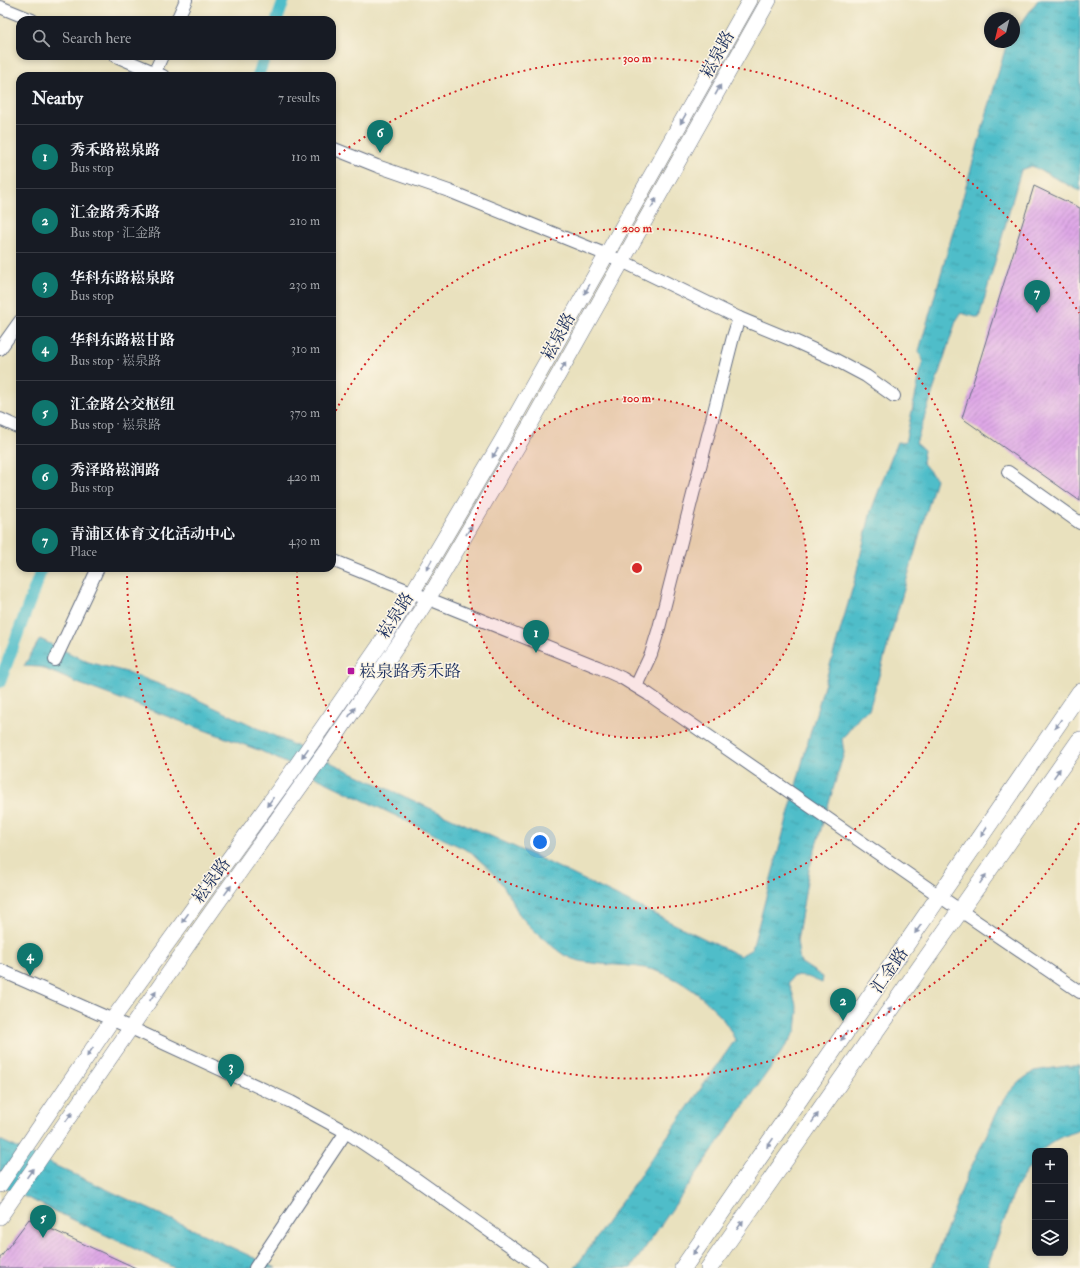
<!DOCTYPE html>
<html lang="en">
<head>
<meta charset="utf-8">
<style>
  :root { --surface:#171b24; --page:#242831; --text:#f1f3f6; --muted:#9ea1a6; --line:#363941; --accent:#0f766e }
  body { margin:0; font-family:"IM FELL Double Pica","Noto Serif SC",serif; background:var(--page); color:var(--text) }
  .controls { position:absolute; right:12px; bottom:12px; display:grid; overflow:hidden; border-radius:8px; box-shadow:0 2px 6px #0003 }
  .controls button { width:36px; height:36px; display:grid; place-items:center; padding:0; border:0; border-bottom:1px solid var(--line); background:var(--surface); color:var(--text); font:20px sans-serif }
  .compass { position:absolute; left:984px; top:12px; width:36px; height:36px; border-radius:50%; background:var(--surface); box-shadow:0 2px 6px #0003; rotate:215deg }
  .you { position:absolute; left:540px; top:842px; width:14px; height:14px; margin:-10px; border:3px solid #fff; border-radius:50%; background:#1a73e8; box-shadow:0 0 0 6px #1a73e833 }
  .badge { display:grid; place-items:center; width:26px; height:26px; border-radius:50%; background:var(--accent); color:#fff; font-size:13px; font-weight:700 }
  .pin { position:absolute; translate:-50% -33px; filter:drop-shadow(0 1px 2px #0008) }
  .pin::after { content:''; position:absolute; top:21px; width:14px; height:12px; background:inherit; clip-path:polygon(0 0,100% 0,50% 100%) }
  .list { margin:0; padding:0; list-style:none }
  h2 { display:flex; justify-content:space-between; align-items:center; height:52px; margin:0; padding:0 16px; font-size:17px }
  h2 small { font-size:13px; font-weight:400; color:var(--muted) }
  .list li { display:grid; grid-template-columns:26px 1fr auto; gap:12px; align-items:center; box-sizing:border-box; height:64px; padding:0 16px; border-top:1px solid var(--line) }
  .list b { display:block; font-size:15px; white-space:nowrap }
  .list p { margin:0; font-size:13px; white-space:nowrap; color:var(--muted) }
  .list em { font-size:13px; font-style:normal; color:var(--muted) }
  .icon { flex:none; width:22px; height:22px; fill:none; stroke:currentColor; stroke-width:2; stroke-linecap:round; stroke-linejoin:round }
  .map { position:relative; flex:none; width:1080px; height:1268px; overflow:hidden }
  .search { position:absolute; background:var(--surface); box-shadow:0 2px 6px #0003; left:16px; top:16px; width:320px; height:44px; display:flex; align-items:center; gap:10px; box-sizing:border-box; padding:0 14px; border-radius:12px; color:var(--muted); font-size:15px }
  .panel { position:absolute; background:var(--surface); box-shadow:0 2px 6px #0003; left:16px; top:72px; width:320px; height:500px; border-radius:12px }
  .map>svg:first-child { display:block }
</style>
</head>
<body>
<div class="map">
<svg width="1080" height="1268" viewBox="0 0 1080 1268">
  <defs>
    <pattern id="water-ripples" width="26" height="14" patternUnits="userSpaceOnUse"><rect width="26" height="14" fill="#4fbdc9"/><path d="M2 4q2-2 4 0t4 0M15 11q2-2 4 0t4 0" fill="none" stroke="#419aa6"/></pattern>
    <pattern id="building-hatch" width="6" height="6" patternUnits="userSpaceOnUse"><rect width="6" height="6" fill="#dfa8e7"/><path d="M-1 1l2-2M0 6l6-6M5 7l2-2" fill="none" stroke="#b489be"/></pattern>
  </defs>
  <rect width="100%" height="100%" fill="#fcf5e5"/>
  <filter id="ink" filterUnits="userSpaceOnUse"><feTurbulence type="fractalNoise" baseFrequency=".025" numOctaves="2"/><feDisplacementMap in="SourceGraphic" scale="8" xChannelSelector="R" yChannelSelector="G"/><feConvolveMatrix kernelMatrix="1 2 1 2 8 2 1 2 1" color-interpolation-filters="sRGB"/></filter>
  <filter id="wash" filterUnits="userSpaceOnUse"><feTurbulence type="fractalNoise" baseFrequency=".012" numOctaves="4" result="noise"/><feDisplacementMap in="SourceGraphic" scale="16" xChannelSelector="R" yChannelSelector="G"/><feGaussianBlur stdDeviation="0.9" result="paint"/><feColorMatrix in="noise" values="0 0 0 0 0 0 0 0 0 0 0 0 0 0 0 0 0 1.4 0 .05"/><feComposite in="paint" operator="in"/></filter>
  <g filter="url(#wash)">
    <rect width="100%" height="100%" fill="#e9e1be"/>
    <g fill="url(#water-ripples)" stroke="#357694">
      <path d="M 1038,0 L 1080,0 L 1080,191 L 1032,166 L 1021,170 L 979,318 L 961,313 L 956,321 L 916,443 L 924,450 L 922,462 L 936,479 L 869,710 L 861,715 L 842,739 L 844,753 L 809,869 L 797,941 L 800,962 L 823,977 L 822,983 L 808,977 L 793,976 L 789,982 L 798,1011 L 796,1031 L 631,1268 L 575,1268 L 735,1040 C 722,1008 679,974 645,968 C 622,963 584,967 564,955 C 552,947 527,925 519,914 C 512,902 506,888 497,878 C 489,868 479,860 471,852 L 261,751 L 80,684 L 40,667 L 24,666 L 40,639 L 88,662 L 130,673 L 192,697 L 353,773 L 543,860 L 740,956 L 752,949 L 808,741 L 854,583 L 871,511 L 897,442 L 905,443 L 923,361 L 919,351 L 1006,46 L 1008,42 L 1014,42 L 1014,33 Z"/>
      <path d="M 1067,1066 L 1080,1066 L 1080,1130 C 1065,1135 1052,1141 1041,1151 L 1035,1151 L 1035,1159 L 1016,1187 L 987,1268 L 932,1268 L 967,1176 L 1004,1098 L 1019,1082 L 1034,1071 Z"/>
      <path d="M 0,1140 L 276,1268 L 175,1268 L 0,1185 Z"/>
    </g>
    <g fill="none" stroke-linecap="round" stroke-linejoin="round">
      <g stroke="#4fbdc9" stroke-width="12">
        <path d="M 277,20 L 284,0"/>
        <path d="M 258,76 L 265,56"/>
        <path d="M 0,682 L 42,568"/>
      </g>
    </g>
    <g id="blocks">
      <g fill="url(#building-hatch)">
        <path d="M 1034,186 L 1080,208 L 1080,501 L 962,418 Z"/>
        <path d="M 29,1219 L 136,1268 L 0,1268 L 0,1258 Z"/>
      </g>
    </g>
  </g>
  <g filter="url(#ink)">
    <use href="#blocks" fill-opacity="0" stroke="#636d80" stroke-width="1"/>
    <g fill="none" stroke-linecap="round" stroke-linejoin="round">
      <defs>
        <g id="minor">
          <path d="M 0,7 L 32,20"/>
          <path d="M 177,20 L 186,0"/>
          <path d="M 116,56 L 163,76"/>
          <path d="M 153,76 L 162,56"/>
          <path d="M 332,148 L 377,166 L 449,191 L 622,261 L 739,318 L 792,340 L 834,359 L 866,376 L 894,396"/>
          <path d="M 0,349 L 20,321"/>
          <path d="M 0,419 L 20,428"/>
          <path d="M 1008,472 L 1080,523"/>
          <path d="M 332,560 L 598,667 L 622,678 L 648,694 L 961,911 L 1080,992"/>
          <path d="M 55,660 L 98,568"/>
          <path d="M 636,686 L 651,654 L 659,628 L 733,337 L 739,318"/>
          <path d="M 0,970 L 131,1028 L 291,1102 L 346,1132 L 409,1174 L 541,1268"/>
          <path d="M 255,1268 L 346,1132"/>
        </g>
        <g id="tertiary">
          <path d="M 0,1185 L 112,1020 L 293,770 L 381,643 L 412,593 L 502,440 L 750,0"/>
          <path d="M 0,1217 L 197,932 L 330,745 L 402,639 L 428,599 L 529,427 L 769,0"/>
        </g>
        <g id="secondary">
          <path d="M 683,1268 L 1080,692"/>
          <path d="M 709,1268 L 1080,740"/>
        </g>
      </defs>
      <use href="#minor" stroke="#636d80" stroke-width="14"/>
      <use href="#tertiary" stroke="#636d80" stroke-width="16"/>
      <use href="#secondary" stroke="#636d80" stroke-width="18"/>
      <use href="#minor" stroke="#fff" stroke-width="12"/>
      <use href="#tertiary" stroke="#fff" stroke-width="15"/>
      <use href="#secondary" stroke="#fff" stroke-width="17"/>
    </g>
    <defs><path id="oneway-solid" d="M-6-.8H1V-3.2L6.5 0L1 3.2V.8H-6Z"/></defs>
    <g fill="#8d97ae">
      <use href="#oneway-solid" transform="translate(718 90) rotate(-61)"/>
      <use href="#oneway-solid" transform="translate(683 119) rotate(120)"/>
      <use href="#oneway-solid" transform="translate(654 203) rotate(-60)"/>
      <use href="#oneway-solid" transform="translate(587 289) rotate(119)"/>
      <use href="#oneway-solid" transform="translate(563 367) rotate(-61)"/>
      <use href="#oneway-solid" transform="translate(495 453) rotate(121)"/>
      <use href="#oneway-solid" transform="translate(469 530) rotate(-59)"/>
      <use href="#oneway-solid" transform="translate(429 565) rotate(120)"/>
      <use href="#oneway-solid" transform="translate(352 712) rotate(-56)"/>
      <use href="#oneway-solid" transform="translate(1058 724) rotate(124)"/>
      <use href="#oneway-solid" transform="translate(305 753) rotate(125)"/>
      <use href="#oneway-solid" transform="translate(1057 773) rotate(-55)"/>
      <use href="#oneway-solid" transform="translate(270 802) rotate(126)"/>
      <use href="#oneway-solid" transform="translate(984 832) rotate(124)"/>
      <use href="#oneway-solid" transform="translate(983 879) rotate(-55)"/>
      <use href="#oneway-solid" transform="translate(228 890) rotate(-54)"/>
      <use href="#oneway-solid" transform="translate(185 918) rotate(126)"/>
      <use href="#oneway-solid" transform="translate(918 929) rotate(125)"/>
      <use href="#oneway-solid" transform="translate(153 996) rotate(-56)"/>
      <use href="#oneway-solid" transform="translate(889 1012) rotate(-55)"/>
      <use href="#oneway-solid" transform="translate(844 1036) rotate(125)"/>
      <use href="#oneway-solid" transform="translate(90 1052) rotate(124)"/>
      <use href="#oneway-solid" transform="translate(69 1117) rotate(-55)"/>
      <use href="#oneway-solid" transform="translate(815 1118) rotate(-55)"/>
      <use href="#oneway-solid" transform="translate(770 1143) rotate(125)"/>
      <use href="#oneway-solid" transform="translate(30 1173) rotate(-55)"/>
      <use href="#oneway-solid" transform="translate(740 1225) rotate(-55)"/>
      <use href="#oneway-solid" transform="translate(696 1250) rotate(125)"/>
    </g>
  </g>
  <circle cx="637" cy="568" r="170" fill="#d62828" fill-opacity=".12"/>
  <g fill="none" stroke="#d62828" stroke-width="2" stroke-dasharray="2 4">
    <circle cx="637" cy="568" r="170"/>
    <path d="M333 416A340 340 0 1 1 297 571"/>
    <path d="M1079 823A510 510 0 0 1 127 568M334 158A510 510 0 0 1 1079 313"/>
  </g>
  <rect fill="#b5179e" stroke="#fcf5e5" stroke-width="1.5" x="347" y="667" width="8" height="8" rx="2"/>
  <g text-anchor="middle" stroke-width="3" stroke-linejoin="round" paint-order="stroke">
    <g font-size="17" fill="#1b2f5e" stroke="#fcf5e5">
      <text transform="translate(717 54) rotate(-61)" y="6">崧泉路</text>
      <text transform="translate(558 336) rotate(-61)" y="6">崧泉路</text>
      <text transform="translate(395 615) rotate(-57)" y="6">崧泉路</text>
      <text transform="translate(211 880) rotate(-54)" y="6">崧泉路</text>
      <text transform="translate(889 970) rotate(-55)" y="6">汇金路</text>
    </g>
    <g font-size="17" fill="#1b2f5e" stroke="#fcf5e5" text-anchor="start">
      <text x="359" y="677">崧泉路秀禾路</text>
    </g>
  </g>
  <circle cx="637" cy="568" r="6" fill="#d62828" stroke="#fcf5e5" stroke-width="2"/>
  <g font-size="12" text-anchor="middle" font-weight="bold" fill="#d62828" stroke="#fcf5e5" stroke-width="3" stroke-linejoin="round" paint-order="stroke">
    <text x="637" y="62">300 m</text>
    <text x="637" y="232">200 m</text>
    <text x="637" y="402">100 m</text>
  </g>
</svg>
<div class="controls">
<button>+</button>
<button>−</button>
<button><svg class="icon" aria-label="layers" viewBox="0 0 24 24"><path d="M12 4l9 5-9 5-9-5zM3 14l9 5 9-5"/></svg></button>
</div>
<svg class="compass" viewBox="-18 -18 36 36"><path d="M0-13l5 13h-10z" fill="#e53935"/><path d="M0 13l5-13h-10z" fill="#9ea1a6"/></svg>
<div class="you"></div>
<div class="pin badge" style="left:536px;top:653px">1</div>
<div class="pin badge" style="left:843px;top:1021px">2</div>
<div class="pin badge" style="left:231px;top:1087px">3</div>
<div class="pin badge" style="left:30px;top:976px">4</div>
<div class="pin badge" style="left:43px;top:1238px">5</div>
<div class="pin badge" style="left:380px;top:153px">6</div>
<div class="pin badge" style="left:1037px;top:313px">7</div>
<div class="search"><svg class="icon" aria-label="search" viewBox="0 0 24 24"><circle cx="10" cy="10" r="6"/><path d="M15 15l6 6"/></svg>Search here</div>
<section class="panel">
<h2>Nearby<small>7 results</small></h2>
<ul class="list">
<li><span class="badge">1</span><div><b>秀禾路崧泉路</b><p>Bus stop</p></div><em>110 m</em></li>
<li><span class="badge">2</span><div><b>汇金路秀禾路</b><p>Bus stop · 汇金路</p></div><em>210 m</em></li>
<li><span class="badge">3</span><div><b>华科东路崧泉路</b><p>Bus stop</p></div><em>230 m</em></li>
<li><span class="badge">4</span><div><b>华科东路崧甘路</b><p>Bus stop · 崧泉路</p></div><em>310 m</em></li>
<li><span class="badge">5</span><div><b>汇金路公交枢纽</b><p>Bus stop · 崧泉路</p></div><em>370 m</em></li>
<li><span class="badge">6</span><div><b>秀泽路崧润路</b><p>Bus stop</p></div><em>420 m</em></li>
<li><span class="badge">7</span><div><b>青浦区体育文化活动中心</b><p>Place</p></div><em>430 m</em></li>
</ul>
</section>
</div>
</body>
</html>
